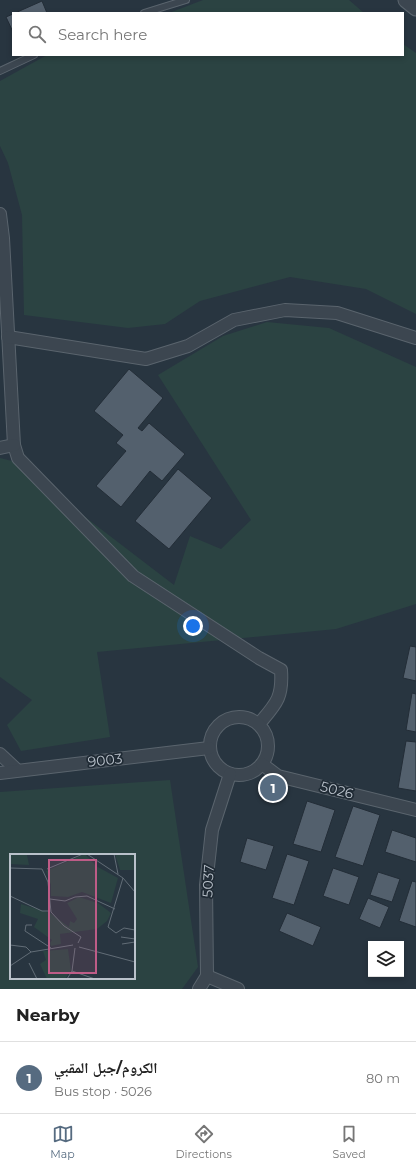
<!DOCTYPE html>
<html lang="en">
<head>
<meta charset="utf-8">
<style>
  :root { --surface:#fff; --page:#f2f2f2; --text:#222; --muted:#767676; --line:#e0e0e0; --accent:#566b80 }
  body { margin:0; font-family:Montserrat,"Noto Naskh Arabic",sans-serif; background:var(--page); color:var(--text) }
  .controls { position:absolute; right:12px; bottom:12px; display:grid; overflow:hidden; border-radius:0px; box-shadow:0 2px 6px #0003 }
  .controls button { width:36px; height:36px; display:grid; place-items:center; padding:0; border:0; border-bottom:1px solid var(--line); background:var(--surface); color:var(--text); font:20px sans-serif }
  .you { position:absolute; left:193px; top:626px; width:14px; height:14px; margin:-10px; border:3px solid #fff; border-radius:50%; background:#1a73e8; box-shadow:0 0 0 6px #1a73e833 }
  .badge { display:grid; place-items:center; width:26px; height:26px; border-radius:50%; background:var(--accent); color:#fff; font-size:13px; font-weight:700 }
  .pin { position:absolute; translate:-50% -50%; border:2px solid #fff; box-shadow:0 1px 4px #0006 }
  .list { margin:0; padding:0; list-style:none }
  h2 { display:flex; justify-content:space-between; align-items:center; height:52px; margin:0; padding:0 16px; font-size:17px }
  h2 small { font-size:13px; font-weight:400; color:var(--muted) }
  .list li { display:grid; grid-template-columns:26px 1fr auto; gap:12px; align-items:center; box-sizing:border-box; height:72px; padding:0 16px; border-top:1px solid var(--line) }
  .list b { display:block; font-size:15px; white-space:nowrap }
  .list p { margin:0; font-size:13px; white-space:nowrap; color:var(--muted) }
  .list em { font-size:13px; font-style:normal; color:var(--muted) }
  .icon { flex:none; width:22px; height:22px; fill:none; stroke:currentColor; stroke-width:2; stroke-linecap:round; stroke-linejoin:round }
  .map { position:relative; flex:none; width:416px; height:989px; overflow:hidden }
  .search { position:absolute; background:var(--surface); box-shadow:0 2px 6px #0003; left:12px; right:12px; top:12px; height:44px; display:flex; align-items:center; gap:10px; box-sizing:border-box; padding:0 14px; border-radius:0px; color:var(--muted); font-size:15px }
  .sheet { height:124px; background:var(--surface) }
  nav { display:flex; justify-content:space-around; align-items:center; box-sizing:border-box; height:56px; border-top:1px solid var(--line); background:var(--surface); font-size:11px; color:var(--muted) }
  nav a { display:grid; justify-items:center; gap:2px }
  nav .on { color:var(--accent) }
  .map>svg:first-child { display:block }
</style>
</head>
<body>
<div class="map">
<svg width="416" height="989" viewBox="0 0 416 989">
  <rect width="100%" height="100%" fill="#283540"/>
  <g fill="#2b4342" fill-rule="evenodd">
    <path d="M 203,0 L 349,0 L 364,13 L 169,13 Z"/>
    <path d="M 403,44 L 416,53 L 416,314 L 366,289 L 290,277 L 200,301 L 165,324 L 128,328 L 24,315 L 22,215 L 8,163 L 0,146 L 0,81 L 47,55 L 403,55 Z"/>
    <path d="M 267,322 L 329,328 L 416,367 L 416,604 L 336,629 L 97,652 L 110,737 L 21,751 L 7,725 L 32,700 L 0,677 L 0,458 L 12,461 L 174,585 L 190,536 L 221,549 L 251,520 L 158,375 L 223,336 Z"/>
    <path d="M 170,780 L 198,967 L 182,989 L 0,989 L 0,792 ZM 11,855 L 134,855 L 134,978 L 11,978 Z"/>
  </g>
  <g fill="#53606d" stroke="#232d37">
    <path d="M 42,1 L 47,13 L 15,13 Z"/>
    <path d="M 13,14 L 13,32 L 6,17 Z"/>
    <path d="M 129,369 L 163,398 L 138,428 L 142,431 L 149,423 L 185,454 L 162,481 L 150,471 L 121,507 L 96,486 L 126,451 L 116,443 L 123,435 L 94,411 Z"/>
    <path d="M 178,469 L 212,498 L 169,549 L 135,521 Z"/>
    <path d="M 410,646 L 416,647 L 416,681 L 403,678 Z"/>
    <path d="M 412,693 L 416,694 L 416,732 L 406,730 Z"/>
    <path d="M 406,741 L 416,742 L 416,791 L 398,788 Z"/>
    <path d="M 307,801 L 335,810 L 321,852 L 293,844 Z"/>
    <path d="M 353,806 L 380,815 L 363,866 L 335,857 Z"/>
    <path d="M 392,830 L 416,838 L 416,862 L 385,852 Z"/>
    <path d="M 247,838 L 274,846 L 266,870 L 240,862 Z"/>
    <path d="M 287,854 L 309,861 L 294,905 L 272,898 Z"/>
    <path d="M 333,868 L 359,877 L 349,905 L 323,896 Z"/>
    <path d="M 378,872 L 400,879 L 392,902 L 370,895 Z"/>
    <path d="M 412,881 L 416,882 L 416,927 L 399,921 Z"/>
    <path d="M 368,898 L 389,907 L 380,928 L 359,919 Z"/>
    <path d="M 287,913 L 321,927 L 313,946 L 279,931 Z"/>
  </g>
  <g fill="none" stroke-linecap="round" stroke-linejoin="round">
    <defs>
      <g id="service">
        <path d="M 144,13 L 186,0"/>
        <path d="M 0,71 L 34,55"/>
      </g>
      <g id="minor">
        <path d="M 0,214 L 3,238 L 14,445 L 18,458 L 133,576 L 259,658 L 281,670 C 283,698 276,704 259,724"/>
        <path d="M 8,337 L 146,359 L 188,346 L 234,320 L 285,310 L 337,313 L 416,338"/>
        <path d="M 0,448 L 14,445"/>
        <circle cx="239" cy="746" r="29"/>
        <path d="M 0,754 L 17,770"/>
        <path d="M 262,764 L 278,776 L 416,810"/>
        <path d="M 0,773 L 209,748"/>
        <path d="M 207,976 L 238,989"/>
        <path d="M 199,989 L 207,976 L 206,885 L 212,830 L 230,774"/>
      </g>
      <path id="tertiary" d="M 406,0 L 416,8"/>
    </defs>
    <use href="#service" stroke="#5a646d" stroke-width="8"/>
    <use href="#minor" stroke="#5a646d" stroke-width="14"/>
    <use href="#tertiary" stroke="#5a646d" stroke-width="17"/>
    <use href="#service" stroke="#3c4650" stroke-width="6"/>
    <use href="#minor" stroke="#3c4650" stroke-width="12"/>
    <use href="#tertiary" stroke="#3c4650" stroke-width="15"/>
  </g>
  <g text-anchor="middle" stroke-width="3.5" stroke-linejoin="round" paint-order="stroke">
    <g font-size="14" fill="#b9c1ca" stroke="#202b35">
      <text transform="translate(105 760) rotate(-6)" y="5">9003</text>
      <text transform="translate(337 790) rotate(14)" y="5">5026</text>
      <text transform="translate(208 881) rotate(-87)" y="5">5037</text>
    </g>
  </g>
  <g transform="translate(10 854)">
    <rect width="125" height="125" fill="#283540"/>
    <path d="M 0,0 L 17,1 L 19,11 L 0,10 ZM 75,0 L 86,12 L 108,24 L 101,49 L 72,38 L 58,43 L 41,42 L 41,31 L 36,17 ZM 105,0 L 125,0 L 125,16 L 110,16 ZM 69,43 L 88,49 L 101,59 L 97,67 L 87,75 L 50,80 L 51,90 L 41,92 L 40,89 L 42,86 L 24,73 L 28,65 L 10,59 L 11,50 L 40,59 L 59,73 L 60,67 L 64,69 L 67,65 L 57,49 ZM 58,95 L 61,116 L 55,125 L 37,125 L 30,110 L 36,106 L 33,97 Z" fill="#2b4342"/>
    <path fill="none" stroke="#626d77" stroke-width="1" d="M 77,0 L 113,24 L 125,38M 104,0 L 108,20M 0,14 L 32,15 L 38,28 L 41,58 L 54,72 L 71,83 L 68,89M 37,15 L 73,0M 113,24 L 98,73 L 106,79 L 114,74 L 125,76M 0,42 L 32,57 L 40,57M 40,45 L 55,47 L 65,43 L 77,42 L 105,55M 22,71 L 16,71 L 15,77 L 41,94M 111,83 L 125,85M 112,90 L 125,88M 0,91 L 16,93 L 21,98 L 63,91M 69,93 L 125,108M 19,109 L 27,125M 0,112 L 21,98M 62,117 L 85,125M 57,125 L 62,117 L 65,94"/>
    <path fill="#be5c87" fill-opacity="0.15" stroke="#be5c87" stroke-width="2" d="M 39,6 L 86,6 L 86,119 L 39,119 Z"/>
    <rect width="125" height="125" fill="none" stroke="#b9c1ca" stroke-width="2"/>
  </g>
</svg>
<div class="controls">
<button><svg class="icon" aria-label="layers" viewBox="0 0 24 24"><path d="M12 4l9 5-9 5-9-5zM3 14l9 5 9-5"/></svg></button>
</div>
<div class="you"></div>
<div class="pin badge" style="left:273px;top:788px">1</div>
<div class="search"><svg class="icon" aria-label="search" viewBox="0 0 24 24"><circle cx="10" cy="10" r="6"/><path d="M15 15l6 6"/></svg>Search here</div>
</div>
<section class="sheet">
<h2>Nearby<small></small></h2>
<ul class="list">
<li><span class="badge">1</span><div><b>الكروم/جبل المقبي</b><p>Bus stop · 5026</p></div><em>80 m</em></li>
</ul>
</section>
<nav>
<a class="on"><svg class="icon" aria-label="map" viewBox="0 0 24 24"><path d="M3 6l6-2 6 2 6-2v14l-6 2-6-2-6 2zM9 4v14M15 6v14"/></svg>Map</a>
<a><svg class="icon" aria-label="directions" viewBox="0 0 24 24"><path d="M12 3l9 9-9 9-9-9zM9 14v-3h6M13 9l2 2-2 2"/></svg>Directions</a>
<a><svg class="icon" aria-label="saved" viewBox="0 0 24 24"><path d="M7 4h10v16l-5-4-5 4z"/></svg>Saved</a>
</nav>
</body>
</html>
